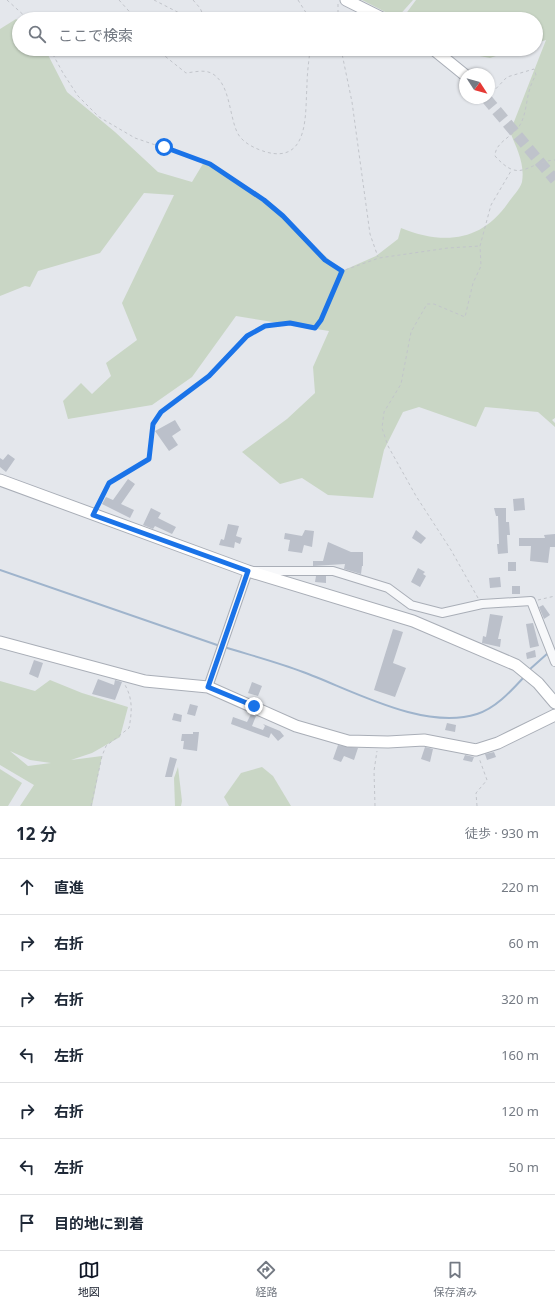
<!DOCTYPE html>
<html lang="ja">
<head>
<meta charset="utf-8">
<style>
  :root { --surface:#fff; --page:#f6f6f7; --text:#1f2937; --muted:#747a83; --line:#e0e1e3; --accent:#111827 }
  body { margin:0; font-family:"Noto Sans","Noto Sans JP",sans-serif; background:var(--page); color:var(--text) }
  .compass { position:absolute; left:459px; top:68px; width:36px; height:36px; border-radius:50%; background:var(--surface); box-shadow:0 1px 3px #0004; rotate:126deg }
  .stop { position:absolute; width:12px; height:12px; margin:-9px; border:3px solid #1a73e8; border-radius:50%; background:#fff }
  .stop.end { background:#1a73e8; border-color:#fff; box-shadow:0 1px 4px #0008 }
  .list { margin:0; padding:0; list-style:none }
  h2 { display:flex; justify-content:space-between; align-items:center; height:52px; margin:0; padding:0 16px; font-size:17px }
  h2 small { font-size:13px; font-weight:400; color:var(--muted) }
  .list li { display:grid; grid-template-columns:26px 1fr auto; gap:12px; align-items:center; box-sizing:border-box; height:56px; padding:0 16px; border-top:1px solid var(--line) }
  .list b { display:block; font-size:15px; white-space:nowrap }
  .list em { font-size:13px; font-style:normal; color:var(--muted) }
  .icon { flex:none; width:22px; height:22px; fill:none; stroke:currentColor; stroke-width:2; stroke-linecap:round; stroke-linejoin:round }
  .map { position:relative; flex:none; width:555px; height:806px; overflow:hidden }
  .search { position:absolute; background:var(--surface); box-shadow:0 1px 3px #0004; left:12px; right:12px; top:12px; height:44px; display:flex; align-items:center; gap:10px; box-sizing:border-box; padding:0 14px; border-radius:22px; color:var(--muted); font-size:15px }
  .sheet { height:444px; background:var(--surface) }
  nav { display:flex; justify-content:space-around; align-items:center; box-sizing:border-box; height:56px; border-top:1px solid var(--line); background:var(--surface); font-size:11px; color:var(--muted) }
  nav a { display:grid; justify-items:center; gap:2px }
  nav .on { color:var(--accent) }
  .map>svg:first-child { display:block }
</style>
</head>
<body>
<div class="map">
<svg width="555" height="806" viewBox="0 0 555 806">
  <rect width="100%" height="100%" fill="#e4e7ec"/>
  <g fill="#c9d6c5" fill-rule="evenodd">
    <path d="M 362,0 L 413,0 L 397,18 Z"/>
    <path d="M 416,0 L 555,0 L 555,418 L 552,420 L 555,423 L 555,427 L 538,412 L 485,407 L 476,427 L 419,407 L 403,412 L 384,450 L 373,498 L 328,495 L 302,478 L 280,484 L 242,452 L 287,419 L 315,393 L 313,367 L 329,331 L 236,316 L 192,377 L 152,405 L 68,419 L 63,401 L 81,383 L 92,394 L 111,376 L 106,363 L 137,340 L 122,303 L 174,195 L 144,193 L 100,253 L 38,271 L 30,287 L 25,286 L 0,296 L 0,29 L 16,19 L 19,21 L 19,49 L 45,49 L 67,92 L 115,132 L 158,172 L 192,182 L 204,162 L 253,192 L 342,271 L 376,256 L 398,239 L 401,228 C 443,245 481,242 508,203 C 512,197 520,189 522,182 C 525,164 517,149 510,132 L 546,40 L 536,43 L 536,19 L 402,19 Z"/>
    <path d="M 453,49 L 517,49 L 490,58 L 459,52 Z"/>
    <path d="M 50,680 L 82,693 L 128,707 L 120,737 L 92,753 L 71,760 L 102,756 L 92,806 L 20,806 L 34,785 L 0,765 L 0,681 L 35,691 ZM 10,751 L 30,760 L 51,763 L 28,766 Z"/>
    <path d="M 178,767 L 182,801 L 181,806 L 175,806 L 174,778 Z"/>
    <path d="M 262,767 L 273,776 L 291,806 L 229,806 L 224,797 L 241,773 Z"/>
    <path d="M 0,769 L 22,783 L 8,806 L 0,806 Z"/>
  </g>
  <g fill="none" stroke-linecap="round" stroke-linejoin="round">
    <g stroke="#9fb4cc" stroke-width="2">
      <path d="M 0,570 L 220,646"/>
      <path d="M 224,647 C 250,655 277,662 303,672 C 352,690 424,731 477,714 C 496,708 511,691 524,677"/>
      <path d="M 529,670 L 548,653"/>
    </g>
  </g>
  <g fill="#bbc0ca">
    <path d="M 175,420 L 181,430 L 172,436 L 178,445 L 169,451 L 155,431 Z"/>
    <path d="M 8,454 L 15,459 L 6,472 L 0,467 L 0,458 L 3,460 Z"/>
    <path d="M 128,479 L 135,484 L 121,504 L 134,510 L 130,518 L 102,504 L 106,497 L 113,500 Z"/>
    <path d="M 524,498 L 525,510 L 514,511 L 513,499 Z"/>
    <path d="M 151,508 L 161,513 L 158,518 L 176,527 L 172,534 L 155,526 L 153,529 L 143,525 Z"/>
    <path d="M 494,508 L 506,508 L 506,522 L 509,522 L 510,535 L 507,535 L 508,553 L 498,554 L 497,544 L 499,544 L 498,516 L 496,516 Z"/>
    <path d="M 228,524 L 239,526 L 236,536 L 242,538 L 240,544 L 235,542 L 234,548 L 219,545 L 221,539 L 224,540 Z"/>
    <path d="M 305,530 L 314,531 L 312,547 L 304,545 L 302,553 L 288,551 L 290,540 L 284,539 L 285,533 L 302,536 Z"/>
    <path d="M 416,530 L 426,538 L 421,544 L 412,538 Z"/>
    <path d="M 555,534 L 555,547 L 550,547 L 548,563 L 530,561 L 531,546 L 519,546 L 519,538 L 545,538 L 544,535 Z"/>
    <path d="M 328,542 L 351,552 L 363,552 L 363,566 L 362,566 L 361,574 L 344,569 L 345,564 L 313,566 L 313,561 L 323,561 Z"/>
    <rect x="508" y="562" width="8" height="9"/>
    <path d="M 418,568 L 425,572 L 423,574 L 426,576 L 420,587 L 411,582 Z"/>
    <path d="M 316,576 L 326,576 L 326,583 L 315,582 Z"/>
    <path d="M 500,577 L 501,587 L 490,588 L 489,578 Z"/>
    <rect x="512" y="586" width="8" height="8"/>
    <path d="M 543,605 L 550,615 L 544,619 L 539,607 Z"/>
    <path d="M 490,614 L 503,616 L 498,639 L 501,639 L 500,647 L 482,643 L 483,636 L 486,637 Z"/>
    <path d="M 533,623 L 539,646 L 530,648 L 526,624 Z"/>
    <path d="M 393,629 L 403,632 L 393,663 L 406,668 L 395,697 L 374,690 Z"/>
    <path d="M 535,650 L 536,657 L 527,659 L 526,653 Z"/>
    <path d="M 34,660 L 43,663 L 38,678 L 29,674 Z"/>
    <path d="M 98,679 L 114,685 L 115,680 L 122,682 L 115,700 L 92,694 Z"/>
    <path d="M 252,682 L 262,686 L 258,696 L 248,693 Z"/>
    <path d="M 190,704 L 198,706 L 195,716 L 187,714 Z"/>
    <path d="M 174,713 L 182,715 L 181,722 L 172,720 Z"/>
    <path d="M 251,714 L 256,716 L 252,726 L 263,730 L 265,726 L 263,724 L 280,731 L 284,736 L 278,741 L 271,733 L 269,738 L 231,724 L 233,717 L 247,722 Z"/>
    <path d="M 447,723 L 456,725 L 455,732 L 445,730 Z"/>
    <path d="M 193,732 L 199,732 L 197,751 L 183,749 L 184,741 L 181,741 L 182,734 L 193,734 Z"/>
    <path d="M 338,745 L 358,748 L 354,760 L 344,756 L 341,762 L 333,759 Z"/>
    <path d="M 425,747 L 433,749 L 430,762 L 421,759 Z"/>
    <path d="M 494,752 L 496,757 L 487,760 L 485,754 Z"/>
    <path d="M 465,755 L 474,757 L 472,762 L 463,760 Z"/>
    <path d="M 170,757 L 177,759 L 174,769 L 172,777 L 165,777 Z"/>
  </g>
  <g fill="none" stroke-linecap="round" stroke-linejoin="round">
    <path stroke="#bfc3cb" stroke-width="11" stroke-dasharray="11 5.5" stroke-linecap="butt" d="M 486,98 L 555,180"/>
    <defs>
      <path id="street" d="M 208,687 L 248,571 L 333,571 L 388,588 L 411,605 L 442,613 L 482,604 L 531,601 L 555,662"/>
      <g id="secondary">
        <path d="M 346,0 L 384,19"/>
        <path d="M 433,49 L 465,75"/>
        <path d="M 0,480 L 248,571 L 413,621 L 516,665 L 538,683 L 555,703"/>
        <path d="M 0,642 L 145,681 L 208,687 L 296,726 L 348,741 L 388,742 L 424,740 L 476,750 L 498,743 L 555,715"/>
      </g>
    </defs>
    <use href="#street" stroke="#a9aeb7" stroke-width="10"/>
    <use href="#secondary" stroke="#a9aeb7" stroke-width="13"/>
    <g stroke="#c2c5cb" stroke-width="1" stroke-dasharray="3 3" stroke-linecap="butt">
      <path d="M 7,0 L 28,19"/>
      <path d="M 119,0 L 136,19"/>
      <path d="M 154,0 L 191,19"/>
      <path d="M 193,0 L 200,8 L 205,19"/>
      <path d="M 298,0 L 310,19"/>
      <path d="M 338,19 L 338,4"/>
      <path d="M 50,49 L 63,73 L 78,96 L 99,117 L 135,138 L 211,164 L 234,179 L 283,216 L 325,260 L 342,271"/>
      <path d="M 156,49 L 186,73 C 195,72 205,69 213,74 C 230,85 229,114 237,132 C 242,143 256,149 266,152 C 310,164 305,112 307,85 C 307,73 309,61 310,49"/>
      <path d="M 341,49 L 352,102 L 370,234 L 378,257"/>
      <path d="M 489,85 L 490,80"/>
      <path d="M 489,88 L 489,96 L 507,77 L 534,69 L 536,75 C 524,94 529,113 518,128 C 511,137 495,143 495,156 C 521,185 526,162 555,160"/>
      <path d="M 97,507 L 109,483 L 149,459 L 153,424 L 161,411 L 209,376 L 247,336 L 265,326 L 290,323 L 315,329 L 321,320 L 342,271 L 379,258 L 448,248 L 480,246"/>
      <path d="M 478,598 L 451,550 L 416,496 L 388,446 L 382,428 L 384,412 L 401,384 L 411,332 L 427,304 L 434,304 L 465,317 L 473,283 L 481,266 L 480,246 L 491,205 L 511,171"/>
      <path d="M 538,600 L 555,596"/>
      <path d="M 91,806 L 102,756 L 106,746 L 129,728 C 132,712 133,699 125,685"/>
      <path d="M 375,806 L 374,771 L 377,751"/>
      <path d="M 477,806 L 476,793 L 487,780 L 479,758"/>
    </g>
    <use href="#street" stroke="#f7f8fa" stroke-width="8"/>
    <use href="#secondary" stroke="#fff" stroke-width="11"/>
  </g>
  <g fill="none" stroke-linecap="round" stroke-linejoin="round">
    <path stroke="#1a73e8" stroke-width="5" d="M 164,147 L 210,164 L 264,200 L 283,216 L 325,260 L 342,271 L 321,320 L 315,328 L 290,323 L 265,326 L 247,336 L 209,376 L 161,412 L 153,424 L 149,459 L 109,483 L 93,515 L 248,571 L 208,687 L 254,706"/>
  </g>
</svg>
<svg class="compass" viewBox="-18 -18 36 36"><path d="M0-13l5 13h-10z" fill="#e53935"/><path d="M0 13l5-13h-10z" fill="#747a83"/></svg>
<div class="stop" style="left:164px;top:147px"></div>
<div class="stop end" style="left:254px;top:706px"></div>
<div class="search"><svg class="icon" aria-label="search" viewBox="0 0 24 24"><circle cx="10" cy="10" r="6"/><path d="M15 15l6 6"/></svg>ここで検索</div>
</div>
<section class="sheet">
<h2>12 分<small>徒歩 · 930 m</small></h2>
<ul class="list">
<li><svg class="icon" aria-label="ahead" viewBox="0 0 24 24"><path d="M12 20V5M6 11l6-6 6 6"/></svg><div><b>直進</b></div><em>220 m</em></li>
<li><svg class="icon" aria-label="right" viewBox="0 0 24 24"><path d="M7 20v-9h11M14 6l5 5-5 5"/></svg><div><b>右折</b></div><em>60 m</em></li>
<li><svg class="icon" aria-label="right" viewBox="0 0 24 24"><path d="M7 20v-9h11M14 6l5 5-5 5"/></svg><div><b>右折</b></div><em>320 m</em></li>
<li><svg class="icon" aria-label="left" viewBox="0 0 24 24"><path d="M17 20v-9H6M10 6l-5 5 5 5"/></svg><div><b>左折</b></div><em>160 m</em></li>
<li><svg class="icon" aria-label="right" viewBox="0 0 24 24"><path d="M7 20v-9h11M14 6l5 5-5 5"/></svg><div><b>右折</b></div><em>120 m</em></li>
<li><svg class="icon" aria-label="left" viewBox="0 0 24 24"><path d="M17 20v-9H6M10 6l-5 5 5 5"/></svg><div><b>左折</b></div><em>50 m</em></li>
<li><svg class="icon" aria-label="arrive" viewBox="0 0 24 24"><path d="M6 21V4h12l-3 4 3 4H6"/></svg><div><b>目的地に到着</b></div></li>
</ul>
</section>
<nav>
<a class="on"><svg class="icon" aria-label="map" viewBox="0 0 24 24"><path d="M3 6l6-2 6 2 6-2v14l-6 2-6-2-6 2zM9 4v14M15 6v14"/></svg>地図</a>
<a><svg class="icon" aria-label="directions" viewBox="0 0 24 24"><path d="M12 3l9 9-9 9-9-9zM9 14v-3h6M13 9l2 2-2 2"/></svg>経路</a>
<a><svg class="icon" aria-label="saved" viewBox="0 0 24 24"><path d="M7 4h10v16l-5-4-5 4z"/></svg>保存済み</a>
</nav>
</body>
</html>
